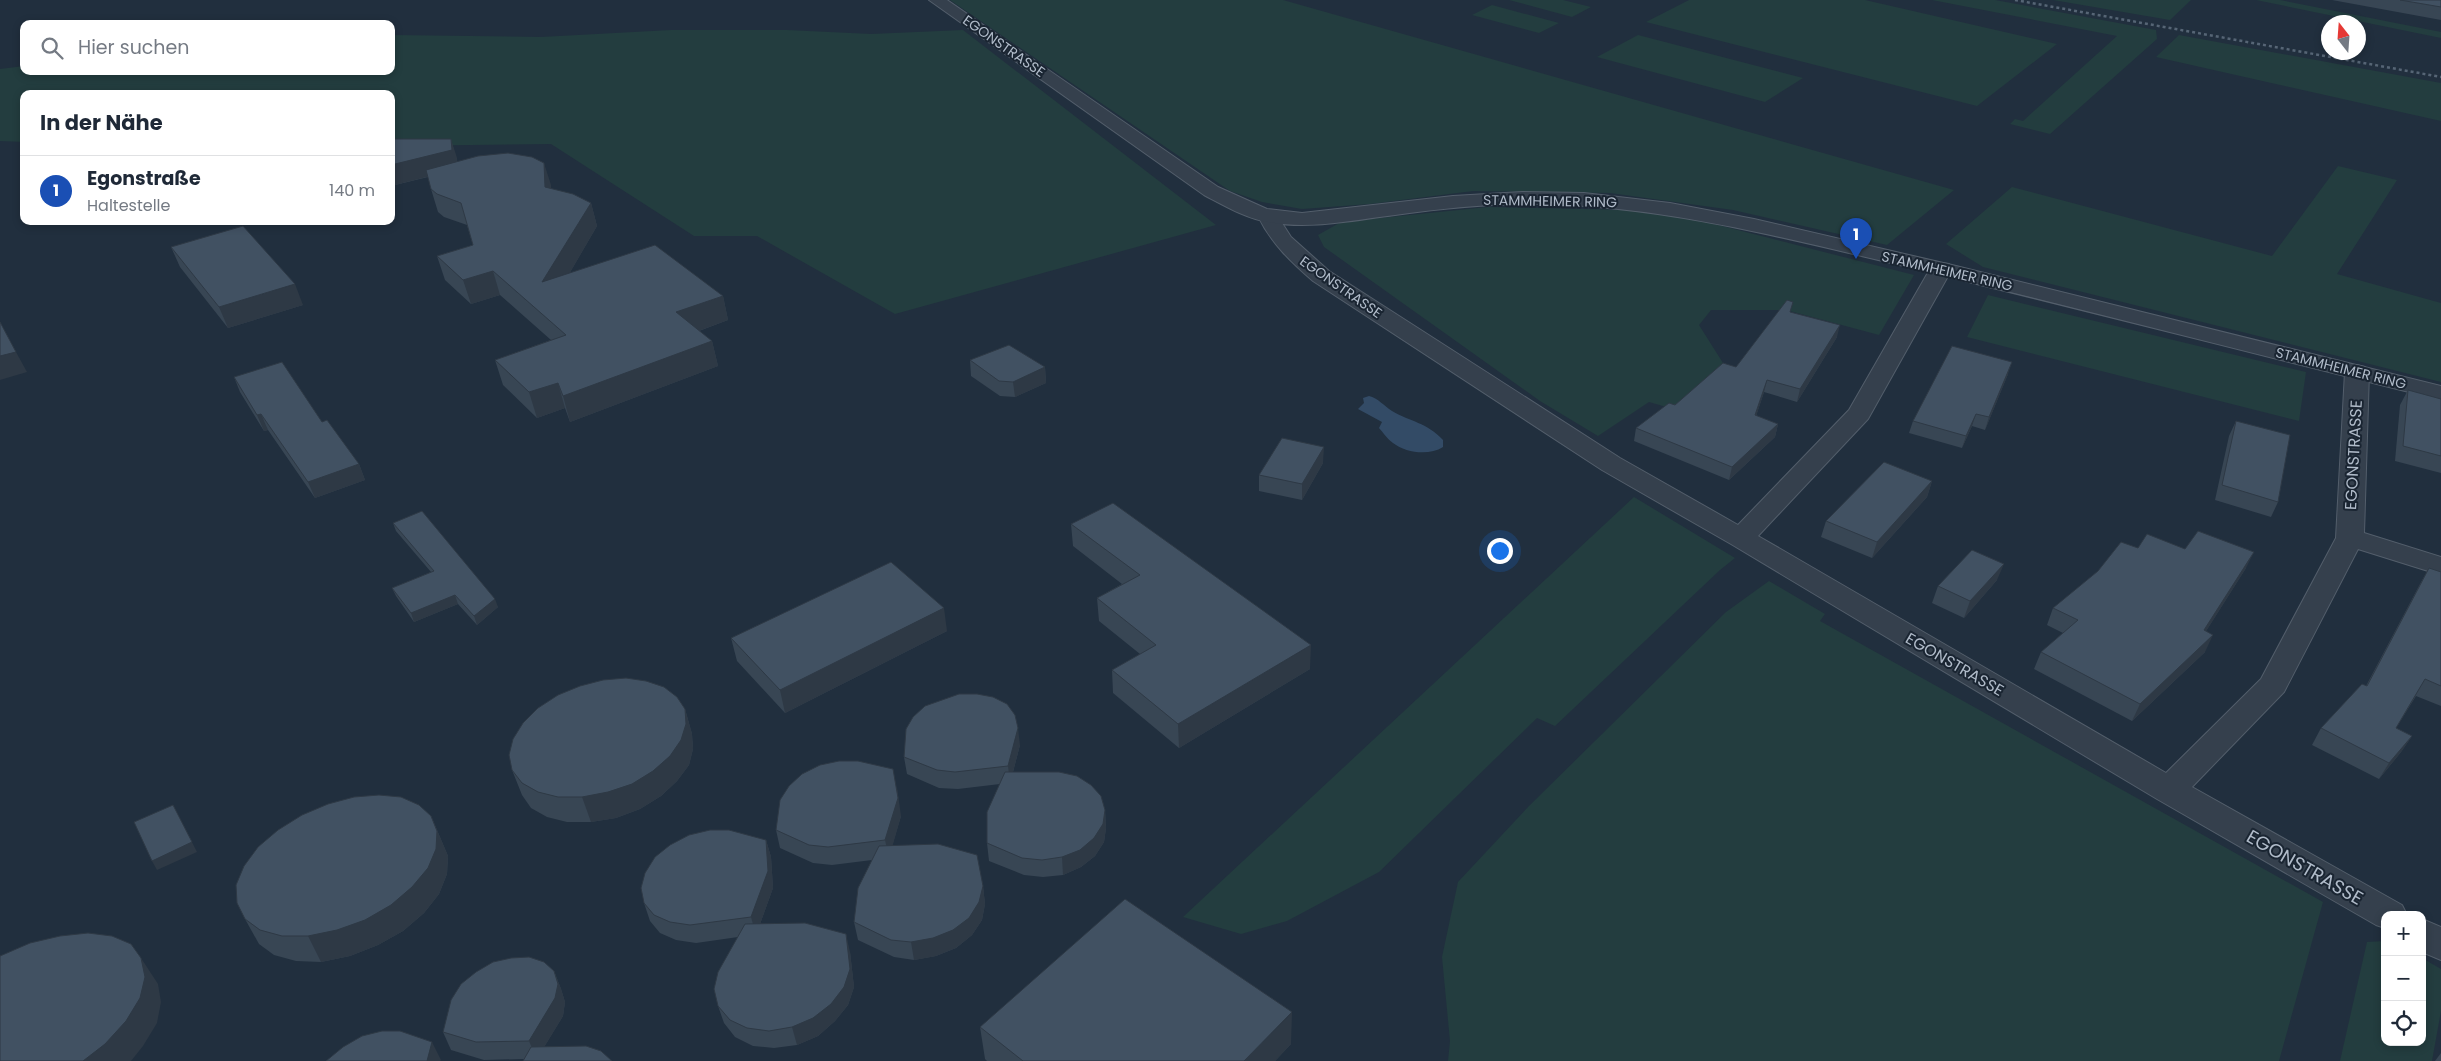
<!DOCTYPE html>
<html lang="de">
<head>
<meta charset="utf-8">
<style>
  :root { --surface:#fff; --page:#f2f2f3; --text:#1f2937; --muted:#747a83; --line:#e0e1e3; --accent:#d93025 }
  body { margin:0; font-family:Poppins,sans-serif; background:var(--page); color:var(--text) }
  .controls { position:absolute; right:15px; bottom:15px; display:grid; overflow:hidden; border-radius:10px; box-shadow:0 2px 8px #0003 }
  .controls button { width:45px; height:45px; display:grid; place-items:center; padding:0; border:0; border-bottom:1px solid var(--line); background:var(--surface); color:var(--text); font:25px sans-serif }
  .compass { position:absolute; left:2321px; top:15px; width:45px; height:45px; border-radius:50%; background:var(--surface); box-shadow:0 2px 8px #0003; rotate:343deg }
  .you { position:absolute; left:1499px; top:550px; width:18px; height:18px; margin:-12px; border:4px solid #fff; border-radius:50%; background:#1a73e8; box-shadow:0 0 0 8px #1a73e833 }
  .badge { display:grid; place-items:center; width:32px; height:32px; border-radius:50%; background:var(--accent); color:#fff; font-size:16px; font-weight:700 }
  .pin { position:absolute; translate:-50% -41px; filter:drop-shadow(0 1px 2px #0008) }
  .pin::after { content:''; position:absolute; top:26px; width:18px; height:15px; background:inherit; clip-path:polygon(0 0,100% 0,50% 100%) }
  .list { margin:0; padding:0; list-style:none }
  h2 { display:flex; justify-content:space-between; align-items:center; height:65px; margin:0; padding:0 20px; font-size:21px }
  h2 small { font-size:16px; font-weight:400; color:var(--muted) }
  .list li { display:grid; grid-template-columns:32px 1fr auto; gap:15px; align-items:center; box-sizing:border-box; height:70px; padding:0 20px; border-top:1px solid var(--line) }
  .list b { display:block; font-size:19px; white-space:nowrap }
  .list p { margin:0; font-size:16px; white-space:nowrap; color:var(--muted) }
  .list em { font-size:16px; font-style:normal; color:var(--muted) }
  .icon { flex:none; width:28px; height:28px; fill:none; stroke:currentColor; stroke-width:2; stroke-linecap:round; stroke-linejoin:round }
  .map { position:relative; flex:none; width:2441px; height:1061px; overflow:hidden }
  .search { position:absolute; background:var(--surface); box-shadow:0 2px 8px #0003; left:20px; top:20px; width:375px; height:55px; display:flex; align-items:center; gap:12px; box-sizing:border-box; padding:0 18px; border-radius:10px; color:var(--muted); font-size:19px }
  .panel { position:absolute; background:var(--surface); box-shadow:0 2px 8px #0003; left:20px; top:90px; width:375px; height:135px; border-radius:10px }
  .map>svg:first-child { display:block }
</style>
</head>
<body>
<div class="map">
<svg width="2441" height="1061" viewBox="0 0 2441 1061">
  <rect width="100%" height="100%" fill="#212f3e"/>
  <g fill="#233d3f">
    <path d="M 950,0 L 1283,0 L 1954,190 L 1887,245 L 1733,210 L 1610,193 L 1473,191 L 1370,204 L 1302,209 L 1262,202 L 1230,191 Z"/>
    <path d="M 1509,0 L 1563,0 L 1591,7 L 1572,17 Z"/>
    <path d="M 1689,0 L 1865,0 L 2057,44 L 1977,106 L 1646,22 Z"/>
    <path d="M 1932,0 L 1995,0 L 2156,30 L 2157,39 L 2050,134 L 2010,124 L 2015,119 L 2023,121 L 2117,36 Z"/>
    <path d="M 2053,0 L 2191,0 L 2170,20 Z"/>
    <path d="M 2256,0 L 2280,0 L 2441,32 L 2441,38 Z"/>
    <path d="M 1492,5 L 1559,23 L 1539,33 L 1472,15 Z"/>
    <path d="M 671,30 L 787,30 L 871,34 L 963,30 L 1216,225 L 895,314 L 757,236 L 694,236 L 551,144 L 391,146 L 391,94 L 24,94 L 24,142 L 0,141 L 0,69 L 24,66 L 24,71 L 391,71 L 391,35 L 541,37 Z"/>
    <path d="M 1638,35 L 1803,78 L 1765,102 L 1597,57 Z"/>
    <path d="M 2179,35 L 2441,83 L 2441,121 L 2156,57 Z"/>
    <path d="M 2338,166 L 2397,180 L 2337,274 L 2441,303 L 2441,382 L 1983,267 L 1946,244 L 2012,187 L 2272,256 Z"/>
    <path d="M 1488,207 L 1632,210 L 1679,215 L 1914,275 L 1879,335 L 1786,310 L 1711,310 L 1699,325 L 1735,382 L 1691,414 L 1649,402 L 1598,436 L 1540,401 L 1324,247 L 1318,235 L 1341,222 Z"/>
    <path d="M 1988,295 L 2306,372 L 2299,421 L 1967,337 Z"/>
    <path d="M 1634,497 L 1735,558 L 1720,570 L 1555,726 L 1537,718 L 1379,872 L 1287,921 L 1241,934 L 1183,917 Z"/>
    <path d="M 1769,581 L 1825,614 L 1820,621 L 2323,902 L 2279,1061 L 1448,1061 L 1450,1041 L 1442,957 L 1458,882 L 1529,806 L 1726,612 Z"/>
    <path d="M 2385,941 L 2385,1042 L 2422,1042 L 2422,958 L 2441,969 L 2441,1011 L 2432,1061 L 2340,1061 L 2367,942 Z"/>
  </g>
  <path fill="#334b66" d="M 1369,396 C 1378,398 1384,406 1392,411 C 1411,422 1426,422 1443,440 L 1443,447 C 1429,456 1406,453 1393,443 C 1387,439 1383,432 1379,428 L 1382,422 L 1358,409 L 1364,403 L 1363,398 Z"/>
  <g fill="none" stroke-linecap="round" stroke-linejoin="round">
    <defs>
      <g id="minor">
        <path d="M 1268,210 L 1275,212 L 1291,237 L 1329,271 L 1620,458 L 1738,525 L 1849,410 L 1930,269 L 1933,264 L 1941,263 L 1949,264 L 1952,269 L 1868,419 L 1758,536 L 2166,773 L 2261,679 L 2336,538 L 2345,372 L 2349,367 L 2357,365 L 2365,367 L 2369,372 L 2364,533 L 2441,557 L 2441,575 L 2358,549 L 2284,692 L 2192,787 L 2402,905 L 2407,915 L 2385,915 L 2385,928 L 2376,925 L 2157,799 L 1731,544 L 1602,470 L 1313,281 C 1291,262 1271,243 1258,216 L 1261,212 Z"/>
        <path d="M 2422,919 L 2441,927 L 2441,960 L 2422,952 Z"/>
      </g>
      <path id="tertiary" d="M 929,0 L 947,0 L 1218,187 L 1267,209 L 1302,213 L 1453,196 L 1522,192 L 1584,193 L 1670,203 L 1754,219 L 1952,265 L 2441,386 L 2441,400 C 2262,356 2083,309 1904,266 C 1784,238 1664,206 1541,204 C 1492,203 1443,208 1395,215 C 1353,220 1310,230 1268,222 C 1245,218 1225,206 1204,195 Z"/>
    </defs>
    <use href="#minor" stroke="#535e6b" stroke-width="2"/>
    <use href="#tertiary" stroke="#535e6b" stroke-width="2"/>
    <use href="#minor" fill="#35404d" fill-rule="evenodd"/>
    <use href="#tertiary" fill="#35404d" fill-rule="evenodd"/>
    <path stroke="#566575" stroke-width="2.5" stroke-dasharray="3 3" stroke-linecap="butt" d="M 2015,0 L 2441,77"/>
  </g>
  <g fill="#384654">
    <path d="M 2332,0 L 2441,0 L 2441,20 Z"/>
    <path d="M 391,139 L 451,139 L 457,162 L 551,185 L 551,189 L 591,203 L 597,226 L 569,274 L 723,296 L 728,320 L 699,331 L 712,341 L 718,366 L 570,422 L 565,408 L 537,418 L 503,385 L 495,360 L 551,340 L 500,295 L 471,304 L 445,280 L 437,256 L 473,245 L 467,225 L 444,217 L 438,212 L 431,189 L 428,177 L 391,186 Z"/>
    <path d="M 171,247 L 303,305 L 228,328 L 180,267 Z"/>
    <path d="M 1790,312 L 1837,337 L 1797,402 L 1764,392 L 1756,416 L 1778,424 L 1775,437 L 1729,480 L 1634,441 L 1636,428 L 1736,367 Z"/>
    <path d="M 970,360 L 1045,367 L 1046,383 L 1015,397 L 1000,396 L 971,376 Z"/>
    <path d="M 2008,374 L 1985,430 L 1972,426 L 1962,448 L 1909,433 L 1913,421 Z"/>
    <path d="M 234,377 L 322,422 L 359,464 L 365,480 L 315,498 L 268,430 L 264,431 L 240,392 Z"/>
    <path d="M 2408,390 L 2441,399 L 2441,473 L 2395,461 L 2400,405 Z"/>
    <path d="M 2236,421 L 2278,502 L 2271,517 L 2215,500 L 2229,436 Z"/>
    <path d="M 1323,463 L 1302,500 L 1259,491 L 1259,475 Z"/>
    <path d="M 1932,481 L 1927,497 L 1872,558 L 1821,537 L 1826,521 Z"/>
    <path d="M 393,523 L 498,607 L 477,625 L 458,604 L 414,622 L 396,596 L 392,588 L 431,572 L 396,531 Z"/>
    <path d="M 1071,524 L 1310,669 L 1179,748 L 1113,693 L 1112,670 L 1140,654 L 1099,621 L 1097,598 L 1122,584 L 1073,546 Z"/>
    <path d="M 2138,548 L 2185,549 L 2246,568 L 2206,631 L 2205,652 L 2132,721 L 2034,669 L 2041,652 L 2063,633 L 2047,625 L 2053,608 Z"/>
    <path d="M 2429,568 L 2441,572 L 2441,706 L 2416,696 L 2396,728 L 2412,736 L 2401,752 L 2379,779 L 2312,745 L 2321,728 L 2366,686 L 2420,584 Z"/>
    <path d="M 1997,580 L 1964,618 L 1932,603 L 1938,586 Z"/>
    <path d="M 947,631 L 785,713 L 737,661 L 731,638 Z"/>
    <path d="M 685,709 L 692,734 L 693,749 L 689,765 L 677,781 L 661,796 L 640,809 L 616,818 L 591,822 L 567,822 L 547,817 L 531,808 L 522,795 L 512,770 Z"/>
    <path d="M 1020,745 L 1013,772 L 1105,810 L 1106,828 L 1104,842 L 1095,856 L 1081,867 L 1063,875 L 1043,877 L 1024,875 L 989,861 L 987,843 L 1000,784 L 958,789 L 939,788 L 907,774 L 904,757 Z"/>
    <path d="M 431,816 L 448,856 L 447,874 L 439,894 L 424,913 L 403,931 L 378,945 L 350,956 L 321,962 L 296,961 L 274,955 L 259,944 L 245,919 Z"/>
    <path d="M 901,816 L 892,846 L 983,886 L 985,904 L 982,920 L 972,935 L 956,948 L 936,956 L 914,960 L 894,957 L 858,940 L 854,922 L 872,860 L 832,865 L 813,863 L 780,848 L 776,830 Z"/>
    <path d="M 766,840 L 771,857 L 773,888 L 760,924 L 850,952 L 854,987 L 848,1005 L 835,1021 L 818,1036 L 797,1045 L 774,1048 L 753,1046 L 735,1037 L 724,1023 L 718,1006 L 738,937 L 696,943 L 676,940 L 660,933 L 650,921 L 644,903 Z"/>
    <path d="M 554,971 L 561,989 L 565,1002 L 563,1016 L 544,1047 L 524,1059 L 484,1060 L 451,1050 L 443,1032 Z"/>
    <path d="M 980,1027 L 1291,1044 L 1275,1061 L 987,1061 L 985,1059 Z"/>
    <path d="M 2441,1053 L 2441,1061 L 2435,1061 Z"/>
  </g>
  <g fill="#2e3945">
    <path d="M 451,139 L 457,158 L 458,169 L 391,186 L 391,165 Z"/>
    <path d="M 544,163 L 551,185 L 551,210 L 545,187 Z"/>
    <path d="M 591,203 L 597,226 L 550,307 L 542,282 Z"/>
    <path d="M 493,271 L 500,295 L 471,304 L 463,280 Z"/>
    <path d="M 295,284 L 303,305 L 228,328 L 219,307 Z"/>
    <path d="M 723,296 L 728,320 L 682,337 L 676,312 Z"/>
    <path d="M 1840,325 L 1837,337 L 1797,402 L 1800,389 Z"/>
    <path d="M 712,341 L 718,366 L 570,422 L 563,396 Z"/>
    <path d="M 16,352 L 27,372 L 0,380 L 0,356 Z"/>
    <path d="M 2012,362 L 2008,374 L 1985,430 L 1989,417 Z"/>
    <path d="M 1045,367 L 1046,383 L 1015,397 L 1013,382 Z"/>
    <path d="M 1767,380 L 1764,392 L 1752,428 L 1755,415 Z"/>
    <path d="M 558,383 L 565,408 L 537,418 L 529,392 Z"/>
    <path d="M 261,414 L 268,430 L 264,431 L 257,415 Z"/>
    <path d="M 1976,414 L 1972,426 L 1962,448 L 1966,436 Z"/>
    <path d="M 1778,424 L 1775,437 L 1729,480 L 1732,467 Z"/>
    <path d="M 1324,447 L 1323,463 L 1302,500 L 1302,484 Z"/>
    <path d="M 359,464 L 365,480 L 315,498 L 308,482 Z"/>
    <path d="M 1932,481 L 1927,497 L 1872,558 L 1877,542 Z"/>
    <path d="M 2254,552 L 2246,568 L 2196,647 L 2204,630 Z"/>
    <path d="M 2004,564 L 1997,580 L 1964,618 L 1970,601 Z"/>
    <path d="M 455,595 L 458,604 L 414,622 L 411,613 Z"/>
    <path d="M 495,599 L 498,607 L 477,625 L 474,616 Z"/>
    <path d="M 944,608 L 947,631 L 785,713 L 780,690 Z"/>
    <path d="M 2213,635 L 2205,652 L 2132,721 L 2140,704 Z"/>
    <path d="M 1311,645 L 1310,669 L 1179,748 L 1178,724 Z"/>
    <path d="M 685,709 L 692,734 L 693,749 L 689,765 L 677,781 L 661,796 L 640,809 L 616,818 L 591,822 L 582,797 Z"/>
    <path d="M 1018,728 L 1020,745 L 1010,783 L 1008,766 Z"/>
    <path d="M 2412,736 L 2401,752 L 2379,779 L 2389,763 Z"/>
    <path d="M 897,787 L 901,816 L 889,858 L 885,840 Z"/>
    <path d="M 173,805 L 197,852 L 157,870 L 152,861 Z"/>
    <path d="M 1105,810 L 1106,828 L 1104,842 L 1095,856 L 1081,867 L 1063,875 L 1062,857 Z"/>
    <path d="M 431,816 L 448,856 L 447,874 L 439,894 L 424,913 L 403,931 L 378,945 L 350,956 L 321,962 L 308,936 Z"/>
    <path d="M 766,840 L 771,857 L 773,888 L 756,935 L 751,917 Z"/>
    <path d="M 983,886 L 985,904 L 982,920 L 972,935 L 956,948 L 936,956 L 914,960 L 911,942 Z"/>
    <path d="M 846,934 L 850,952 L 854,987 L 848,1005 L 835,1021 L 818,1036 L 797,1045 L 792,1027 Z"/>
    <path d="M 141,958 L 158,984 L 161,1002 L 157,1023 L 143,1046 L 131,1061 L 83,1061 Z"/>
    <path d="M 554,971 L 561,989 L 565,1002 L 563,1016 L 537,1059 L 529,1041 Z"/>
    <path d="M 1292,1012 L 1291,1044 L 1275,1061 L 1244,1061 Z"/>
    <path d="M 432,1042 L 441,1060 L 440,1061 L 427,1061 Z"/>
  </g>
  <g fill="#415162" stroke="#2e3945">
    <path d="M 2400,0 L 2441,0 L 2441,7 Z"/>
    <path d="M 391,139 L 451,139 L 452,150 L 391,165 Z"/>
    <path d="M 508,153 L 532,157 L 544,163 L 545,187 L 573,194 L 591,203 L 542,282 L 655,245 L 723,296 L 676,312 L 712,341 L 563,396 L 558,383 L 529,392 L 495,360 L 566,335 L 493,271 L 463,280 L 437,256 L 473,245 L 461,203 L 437,194 L 431,189 L 426,170 L 478,156 Z"/>
    <path d="M 243,226 L 295,284 L 219,307 L 171,247 Z"/>
    <path d="M 1787,300 L 1793,302 L 1790,312 L 1840,325 L 1800,389 L 1767,380 L 1755,415 L 1778,424 L 1732,467 L 1636,428 L 1669,403 L 1675,405 L 1723,363 L 1736,367 Z"/>
    <path d="M 0,322 L 16,352 L 0,356 Z"/>
    <path d="M 1009,345 L 1045,367 L 1013,382 L 999,381 L 970,360 Z"/>
    <path d="M 1952,346 L 2012,362 L 1989,417 L 1976,414 L 1966,436 L 1913,421 Z"/>
    <path d="M 282,362 L 322,422 L 327,420 L 359,464 L 308,482 L 261,414 L 257,415 L 234,377 Z"/>
    <path d="M 2408,390 L 2441,399 L 2441,456 L 2403,446 Z"/>
    <path d="M 2236,421 L 2290,435 L 2278,502 L 2222,485 Z"/>
    <path d="M 1282,438 L 1324,447 L 1302,484 L 1259,475 Z"/>
    <path d="M 1884,462 L 1932,481 L 1877,542 L 1826,521 Z"/>
    <path d="M 1113,503 L 1311,645 L 1178,724 L 1112,670 L 1156,645 L 1097,598 L 1140,575 L 1071,524 Z"/>
    <path d="M 422,511 L 495,599 L 474,616 L 455,595 L 411,613 L 392,588 L 434,571 L 393,523 Z"/>
    <path d="M 2198,531 L 2254,552 L 2204,630 L 2213,635 L 2140,704 L 2041,652 L 2078,620 L 2053,608 L 2098,571 L 2121,542 L 2138,548 L 2147,534 L 2185,549 Z"/>
    <path d="M 1972,550 L 2004,564 L 1970,601 L 1938,586 Z"/>
    <path d="M 891,562 L 944,608 L 780,690 L 731,638 Z"/>
    <path d="M 2429,568 L 2441,572 L 2441,686 L 2425,679 L 2396,728 L 2412,736 L 2389,763 L 2321,728 L 2362,684 L 2367,686 Z"/>
    <path d="M 626,678 L 646,681 L 664,687 L 677,697 L 685,709 L 686,724 L 681,740 L 670,756 L 653,771 L 632,784 L 608,792 L 582,797 L 558,797 L 538,792 L 522,783 L 512,770 L 509,755 L 513,739 L 523,723 L 538,708 L 558,695 L 580,686 L 603,680 Z"/>
    <path d="M 959,694 L 977,694 L 993,697 L 1007,704 L 1015,715 L 1018,728 L 1008,766 L 955,772 L 937,770 L 904,757 L 906,729 L 913,717 L 925,706 Z"/>
    <path d="M 839,761 L 858,761 L 893,769 L 898,798 L 885,840 L 828,847 L 809,845 L 776,830 L 780,800 L 789,786 L 802,774 L 820,765 Z"/>
    <path d="M 1005,772 L 1059,772 L 1077,776 L 1091,785 L 1101,796 L 1105,810 L 1103,824 L 1094,838 L 1080,850 L 1062,857 L 1042,860 L 1022,858 L 987,843 L 987,812 Z"/>
    <path d="M 379,795 L 401,797 L 419,805 L 431,816 L 437,831 L 436,849 L 428,868 L 412,887 L 391,905 L 365,920 L 337,930 L 308,936 L 282,936 L 260,930 L 245,919 L 237,903 L 236,885 L 244,866 L 258,847 L 278,830 L 302,815 L 328,804 L 354,797 Z"/>
    <path d="M 173,805 L 192,842 L 152,861 L 134,822 Z"/>
    <path d="M 710,830 L 729,830 L 766,840 L 768,871 L 751,917 L 690,925 L 670,922 L 654,915 L 644,903 L 641,888 L 645,873 L 655,857 L 670,845 L 689,835 Z"/>
    <path d="M 938,844 L 977,855 L 983,886 L 979,902 L 969,918 L 953,930 L 933,938 L 911,942 L 891,940 L 854,922 L 858,888 L 879,846 Z"/>
    <path d="M 1125,899 L 1292,1012 L 1244,1061 L 1023,1061 L 980,1027 Z"/>
    <path d="M 805,923 L 846,934 L 850,969 L 844,987 L 831,1004 L 813,1018 L 792,1027 L 769,1031 L 747,1028 L 730,1020 L 718,1006 L 714,989 L 718,972 L 745,924 Z"/>
    <path d="M 88,933 L 112,936 L 131,944 L 141,958 L 145,977 L 140,998 L 126,1021 L 105,1044 L 83,1061 L 0,1061 L 0,956 L 30,943 L 60,936 Z"/>
    <path d="M 529,957 L 544,962 L 554,971 L 558,984 L 555,998 L 529,1041 L 476,1042 L 443,1032 L 451,1000 L 461,984 L 476,972 L 493,962 L 511,958 Z"/>
    <path d="M 382,1031 L 400,1031 L 432,1042 L 427,1061 L 326,1061 L 343,1047 L 362,1036 Z"/>
    <path d="M 586,1046 L 601,1051 L 612,1061 L 523,1061 L 531,1047 Z"/>
  </g>
  <g text-anchor="middle" stroke-width="4" stroke-linejoin="round" paint-order="stroke">
    <g font-size="14" fill="#b0bbc9" stroke="#1a2532">
      <text transform="translate(1004 46) rotate(35)" y="5">EGONSTRASSE</text>
      <text transform="translate(1550 201) rotate(1)" y="5">STAMMHEIMER RING</text>
      <text transform="translate(1947 271) rotate(13)" y="5">STAMMHEIMER RING</text>
      <text transform="translate(1341 287) rotate(35)" y="5">EGONSTRASSE</text>
      <text transform="translate(2341 368) rotate(14)" y="5">STAMMHEIMER RING</text>
    </g>
    <g font-size="16" fill="#b0bbc9" stroke="#1a2532">
      <text transform="translate(2353 455) rotate(-87)" y="6">EGONSTRASSE</text>
      <text transform="translate(1955 664) rotate(30)" y="6">EGONSTRASSE</text>
    </g>
    <g font-size="19" fill="#b0bbc9" stroke="#1a2532">
      <text transform="translate(2305 867) rotate(30)" y="7">EGONSTRASSE</text>
    </g>
  </g>
</svg>
<div class="controls">
<button>+</button>
<button>−</button>
<button><svg class="icon" aria-label="locate" viewBox="0 0 24 24"><circle cx="12" cy="12" r="6"/><path d="M12 2v4M12 18v4M2 12h4M18 12h4"/></svg></button>
</div>
<svg class="compass" viewBox="-18 -18 36 36"><path d="M0-13l5 13h-10z" fill="#e53935"/><path d="M0 13l5-13h-10z" fill="#747a83"/></svg>
<div class="you"></div>
<div class="pin badge" style="left:1856px;top:259px;background:#1a4fb4">1</div>
<div class="search"><svg class="icon" aria-label="search" viewBox="0 0 24 24"><circle cx="10" cy="10" r="6"/><path d="M15 15l6 6"/></svg>Hier suchen</div>
<section class="panel">
<h2>In der Nähe<small></small></h2>
<ul class="list">
<li><span class="badge" style="background:#1a4fb4">1</span><div><b>Egonstraße</b><p>Haltestelle</p></div><em>140 m</em></li>
</ul>
</section>
</div>
</body>
</html>
